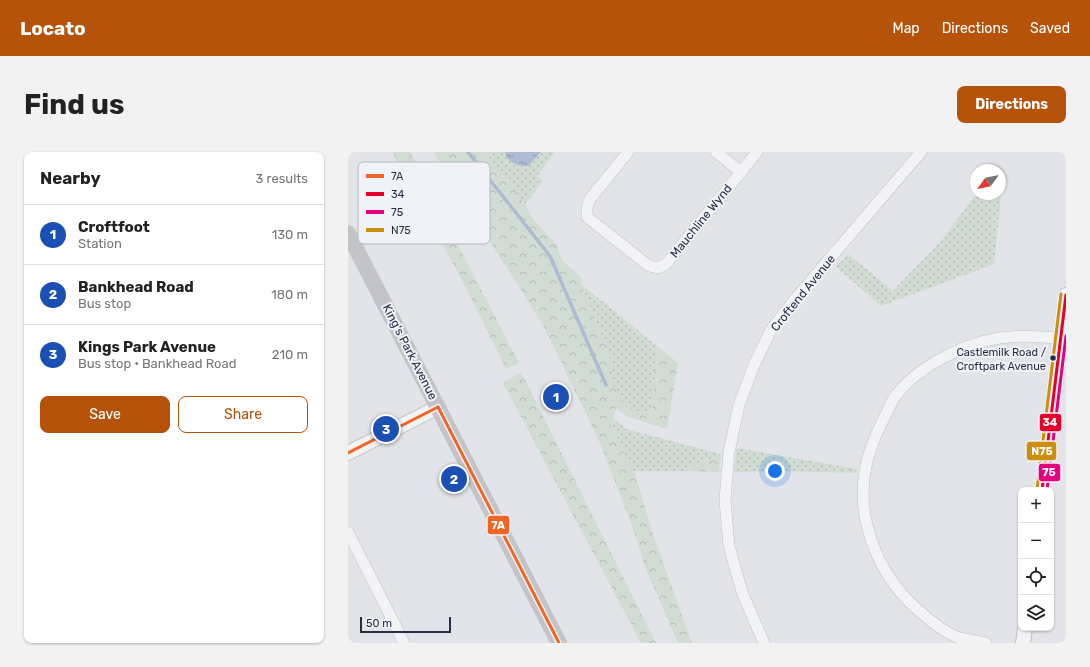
<!DOCTYPE html>
<html lang="en">
<head>
<meta charset="utf-8">
<style>
  :root { --surface:#fff; --page:#f2f2f2; --text:#222; --muted:#767676; --line:#e0e0e0; --accent:#b45309 }
  body { margin:0; font-family:Rubik,sans-serif; background:var(--page); color:var(--text) }
  .controls { position:absolute; right:12px; bottom:12px; display:grid; overflow:hidden; border-radius:8px; box-shadow:0 1px 3px #0004 }
  .controls button { width:36px; height:36px; display:grid; place-items:center; padding:0; border:0; border-bottom:1px solid var(--line); background:var(--surface); color:var(--text); font:20px sans-serif }
  .compass { position:absolute; left:622px; top:12px; width:36px; height:36px; border-radius:50%; background:var(--surface); box-shadow:0 1px 3px #0004; rotate:237deg }
  .scale { position:absolute; left:12px; bottom:10px; width:91px; box-sizing:border-box; padding-left:4px; border:2px solid #282d43; border-top:0; font-size:11px; line-height:14px; white-space:nowrap; color:#282d43; -webkit-text-stroke:3px #f1f2f8; paint-order:stroke }
  .you { position:absolute; left:427px; top:319px; width:14px; height:14px; margin:-10px; border:3px solid #fff; border-radius:50%; background:#1a73e8; box-shadow:0 0 0 6px #1a73e833 }
  .badge { display:grid; place-items:center; width:26px; height:26px; border-radius:50%; background:var(--accent); color:#fff; font-size:13px; font-weight:700 }
  .pin { position:absolute; translate:-50% -50%; border:2px solid #fff; box-shadow:0 1px 4px #0006 }
  .list { margin:0; padding:0; list-style:none }
  h2 { display:flex; justify-content:space-between; align-items:center; height:52px; margin:0; padding:0 16px; font-size:17px }
  h2 small { font-size:13px; font-weight:400; color:var(--muted) }
  .list li { display:grid; grid-template-columns:26px 1fr auto; gap:12px; align-items:center; box-sizing:border-box; height:60px; padding:0 16px; border-top:1px solid var(--line) }
  .list b { display:block; font-size:15px; white-space:nowrap }
  .list p { margin:0; font-size:13px; white-space:nowrap; color:var(--muted) }
  .list em { font-size:13px; font-style:normal; color:var(--muted) }
  .actions { display:flex; gap:8px; padding:12px 16px }
  .actions a { flex:1; padding:9px 0; border:1px solid var(--accent); border-radius:8px; text-align:center; font-size:14px; color:var(--accent) }
  .actions .main { background:var(--accent); color:#fff }
  .icon { flex:none; width:22px; height:22px; fill:none; stroke:currentColor; stroke-width:2; stroke-linecap:round; stroke-linejoin:round }
  .map { position:relative; flex:none; width:718px; height:491px; overflow:hidden; border-radius:8px }
  header { display:flex; align-items:center; gap:24px; box-sizing:border-box; height:56px; padding:0 20px; background:var(--accent); color:#fff }
  header strong { font-size:19px }
  nav { display:flex; gap:22px; margin-inline-start:auto; font-size:14px }
  .intro { display:flex; align-items:center; justify-content:space-between; box-sizing:border-box; height:96px; padding:0 24px }
  h1 { margin:0; font-size:28px }
  .button { padding:10px 18px; border-radius:8px; background:var(--accent); color:#fff; font-size:14px; font-weight:700 }
  main { display:flex; gap:24px; padding:0 24px }
  aside { flex:1; background:var(--surface); border-radius:8px; box-shadow:0 1px 3px #0004 }
  .map>svg:first-child { display:block }
</style>
</head>
<body>
<header>
<strong>Locato</strong>
<nav><a>Map</a><a>Directions</a><a>Saved</a></nav>
</header>
<div class="intro"><h1>Find us</h1><a class="button">Directions</a></div>
<main>
<aside>
<h2>Nearby<small>3 results</small></h2>
<ul class="list">
<li><span class="badge" style="background:#1a4fb4">1</span><div><b>Croftfoot</b><p>Station</p></div><em>130 m</em></li>
<li><span class="badge" style="background:#1a4fb4">2</span><div><b>Bankhead Road</b><p>Bus stop</p></div><em>180 m</em></li>
<li><span class="badge" style="background:#1a4fb4">3</span><div><b>Kings Park Avenue</b><p>Bus stop · Bankhead Road</p></div><em>210 m</em></li>
</ul>
<div class="actions"><a class="main">Save</a><a>Share</a></div>
</aside>
<div class="map">
<svg width="718" height="491" viewBox="0 0 718 491">
  <defs>
    <pattern id="grass-dots" width="8" height="8" patternUnits="userSpaceOnUse"><rect width="8" height="8" fill="#d1dcd3"/><path d="M2 2h.1M6 6h.1" fill="none" stroke="#b3bdb6" stroke-width="1.8" stroke-linecap="round"/></pattern>
    <pattern id="forest-crowns" width="20" height="18" patternUnits="userSpaceOnUse"><rect width="20" height="18" fill="#d1dcd3"/><path d="M2 6a3 3 0 1 1 6 0M12 15a3 3 0 1 1 6 0" fill="none" stroke="#b3bdb6"/></pattern>
    <pattern id="water-ripples" width="26" height="14" patternUnits="userSpaceOnUse"><rect width="26" height="14" fill="#afbbd5"/><path d="M2 4q2-2 4 0t4 0M15 11q2-2 4 0t4 0" fill="none" stroke="#8e98ae"/></pattern>
  </defs>
  <rect width="100%" height="100%" fill="#e3e4e9"/>
  <g fill="url(#grass-dots)">
    <path d="M 137,0 L 207,0 L 189,24 L 195,29 L 177,52 Z"/>
    <path d="M 652,19 L 655,26 L 646,112 L 533,154 L 488,115 L 500,102 L 545,139 L 594,88 L 628,42 L 652,42 Z"/>
    <path d="M 233,132 L 309,194 L 304,258 L 294,261 L 275,252 L 264,233 L 263,208 Z"/>
    <path d="M 265,266 L 278,277 L 373,302 L 335,319 L 286,319 L 263,273 Z"/>
    <path d="M 389,296 L 509,317 L 508,321 L 431,319 L 386,320 Z"/>
  </g>
  <g fill="url(#forest-crowns)">
    <path d="M 44,0 L 62,0 L 171,211 L 158,217 L 115,130 Z"/>
    <path d="M 86,0 L 137,0 L 177,52 L 185,67 L 209,94 L 213,107 L 234,126 L 233,132 L 263,208 L 265,233 L 275,252 L 294,261 L 304,258 L 309,194 L 330,211 L 319,277 L 278,264 L 268,256 L 263,273 L 286,319 L 306,385 L 344,491 L 330,491 L 299,420 L 282,368 L 251,289 L 195,173 L 154,108 L 113,46 Z"/>
    <path d="M 173,220 L 308,491 L 293,491 L 155,231 Z"/>
    <path d="M 373,302 L 371,320 L 335,319 Z"/>
  </g>
  <path fill="url(#water-ripples)" d="M 157,0 L 193,0 L 180,14 C 169,14 160,11 157,0 Z"/>
  <g fill="none" stroke-linecap="round" stroke-linejoin="round">
    <path stroke="#afbbd5" stroke-width="3.5" d="M 120,0 L 202,104 L 258,233"/>
    <defs>
      <g id="minor">
        <path d="M 280,0 L 242,47 L 239,55 L 239,65 L 301,114 L 310,116 L 318,112 L 393,20"/>
        <path d="M 368,0 L 393,20 L 409,0"/>
        <path d="M 0,380 L 56,491"/>
        <path d="M 416,491 L 394,440 L 381,394 L 377,348 L 381,300 L 391,253 L 406,213 L 423,178 L 448,146 L 573,0"/>
        <path d="M 638,491 C 629,489 618,488 609,485 C 597,480 585,471 576,463 C 534,430 508,373 517,319 C 520,301 527,284 535,268 C 539,261 542,253 546,246 C 569,214 621,188 661,185 C 680,183 699,185 718,187"/>
      </g>
      <g id="tertiary">
        <path d="M 0,301 L 90,255"/>
        <path d="M 694,338 L 718,143"/>
        <path d="M 675,491 L 677,476"/>
      </g>
    </defs>
    <use href="#minor" stroke="#c0c1c7" stroke-width="12"/>
    <use href="#tertiary" stroke="#c0c1c7" stroke-width="16"/>
    <use href="#minor" stroke="#f2f3f5" stroke-width="11"/>
    <use href="#tertiary" stroke="#f2f3f5" stroke-width="14"/>
    <path stroke="#c3c4ca" stroke-width="16" d="M 0,81 L 211,491"/>
    <defs>
      <g id="bus-1">
        <path d="M 90,255 L 211,491"/>
        <path d="M 0,301 L 90,255"/>
      </g>
      <path id="bus-2" d="M 694,338 L 718,143"/>
      <path id="bus-3" d="M 699,338 L 718,184"/>
      <path id="bus-4" d="M 689,337 L 713,142"/>
    </defs>
    <use href="#bus-1" stroke="#f1f2f8" stroke-width="6"/>
    <use href="#bus-2" stroke="#f1f2f8" stroke-width="6"/>
    <use href="#bus-3" stroke="#f1f2f8" stroke-width="6"/>
    <use href="#bus-4" stroke="#f1f2f8" stroke-width="6"/>
    <use href="#bus-1" stroke="#f26522" stroke-width="3"/>
    <use href="#bus-2" stroke="#e4002b" stroke-width="3"/>
    <use href="#bus-3" stroke="#e5007d" stroke-width="3"/>
    <use href="#bus-4" stroke="#ce8e0d" stroke-width="3"/>
  </g>
  <circle fill="#282d43" stroke="#f1f2f8" stroke-width="1.5" cx="705" cy="206" r="3.5"/>
  <g text-anchor="middle" stroke-width="4" stroke-linejoin="round" paint-order="stroke">
    <g font-size="11" fill="#282d43" stroke="#f1f2f8" text-anchor="end">
      <text x="698" y="204">Castlemilk Road /<tspan x="698" dy="14">Croftpark Avenue</tspan></text>
    </g>
    <g font-size="12" fill="#282d43" stroke="#f1f2f8">
      <text transform="translate(353 69) rotate(-51)" y="4">Mauchline Wynd</text>
      <text transform="translate(455 141) rotate(-51)" y="4">Croftend Avenue</text>
      <text transform="translate(62 200) rotate(63)" y="4">King's Park Avenue</text>
    </g>
  </g>
  <rect x="10" y="10" width="132" height="82" rx="6" fill="#f1f2f8" stroke="#b5b7c2" stroke-width="1"/>
  <rect x="18" y="22" width="18" height="4" fill="#f26522"/>
  <rect x="18" y="40" width="18" height="4" fill="#e4002b"/>
  <rect x="18" y="58" width="18" height="4" fill="#e5007d"/>
  <rect x="18" y="76" width="18" height="4" fill="#ce8e0d"/>
  <g font-size="11" fill="#282d43">
    <text x="43" y="28">7A</text>
    <text x="43" y="46">34</text>
    <text x="43" y="64">75</text>
    <text x="43" y="82">N75</text>
  </g>
  <g stroke="#f1f2f8" stroke-width="1.5">
    <rect x="691" y="261" width="23" height="19" rx="4" fill="#e4002b"/>
    <rect x="678" y="289" width="31" height="20" rx="4" fill="#ce8e0d"/>
    <rect x="690" y="311" width="23" height="19" rx="4" fill="#e5007d"/>
    <rect x="139" y="363" width="23" height="20" rx="4" fill="#f26522"/>
  </g>
  <g font-size="11" text-anchor="middle" font-weight="bold" fill="#fff">
    <text x="702" y="274">34</text>
    <text x="694" y="303">N75</text>
    <text x="701" y="324">75</text>
    <text x="150" y="377">7A</text>
  </g>
</svg>
<div class="controls">
<button>+</button>
<button>−</button>
<button><svg class="icon" aria-label="locate" viewBox="0 0 24 24"><circle cx="12" cy="12" r="6"/><path d="M12 2v4M12 18v4M2 12h4M18 12h4"/></svg></button>
<button><svg class="icon" aria-label="layers" viewBox="0 0 24 24"><path d="M12 4l9 5-9 5-9-5zM3 14l9 5 9-5"/></svg></button>
</div>
<svg class="compass" viewBox="-18 -18 36 36"><path d="M0-13l5 13h-10z" fill="#e53935"/><path d="M0 13l5-13h-10z" fill="#767676"/></svg>
<div class="scale">50 m</div>
<div class="you"></div>
<div class="pin badge" style="left:208px;top:245px;background:#1a4fb4">1</div>
<div class="pin badge" style="left:106px;top:327px;background:#1a4fb4">2</div>
<div class="pin badge" style="left:38px;top:277px;background:#1a4fb4">3</div>
</div>
</main>
</body>
</html>
